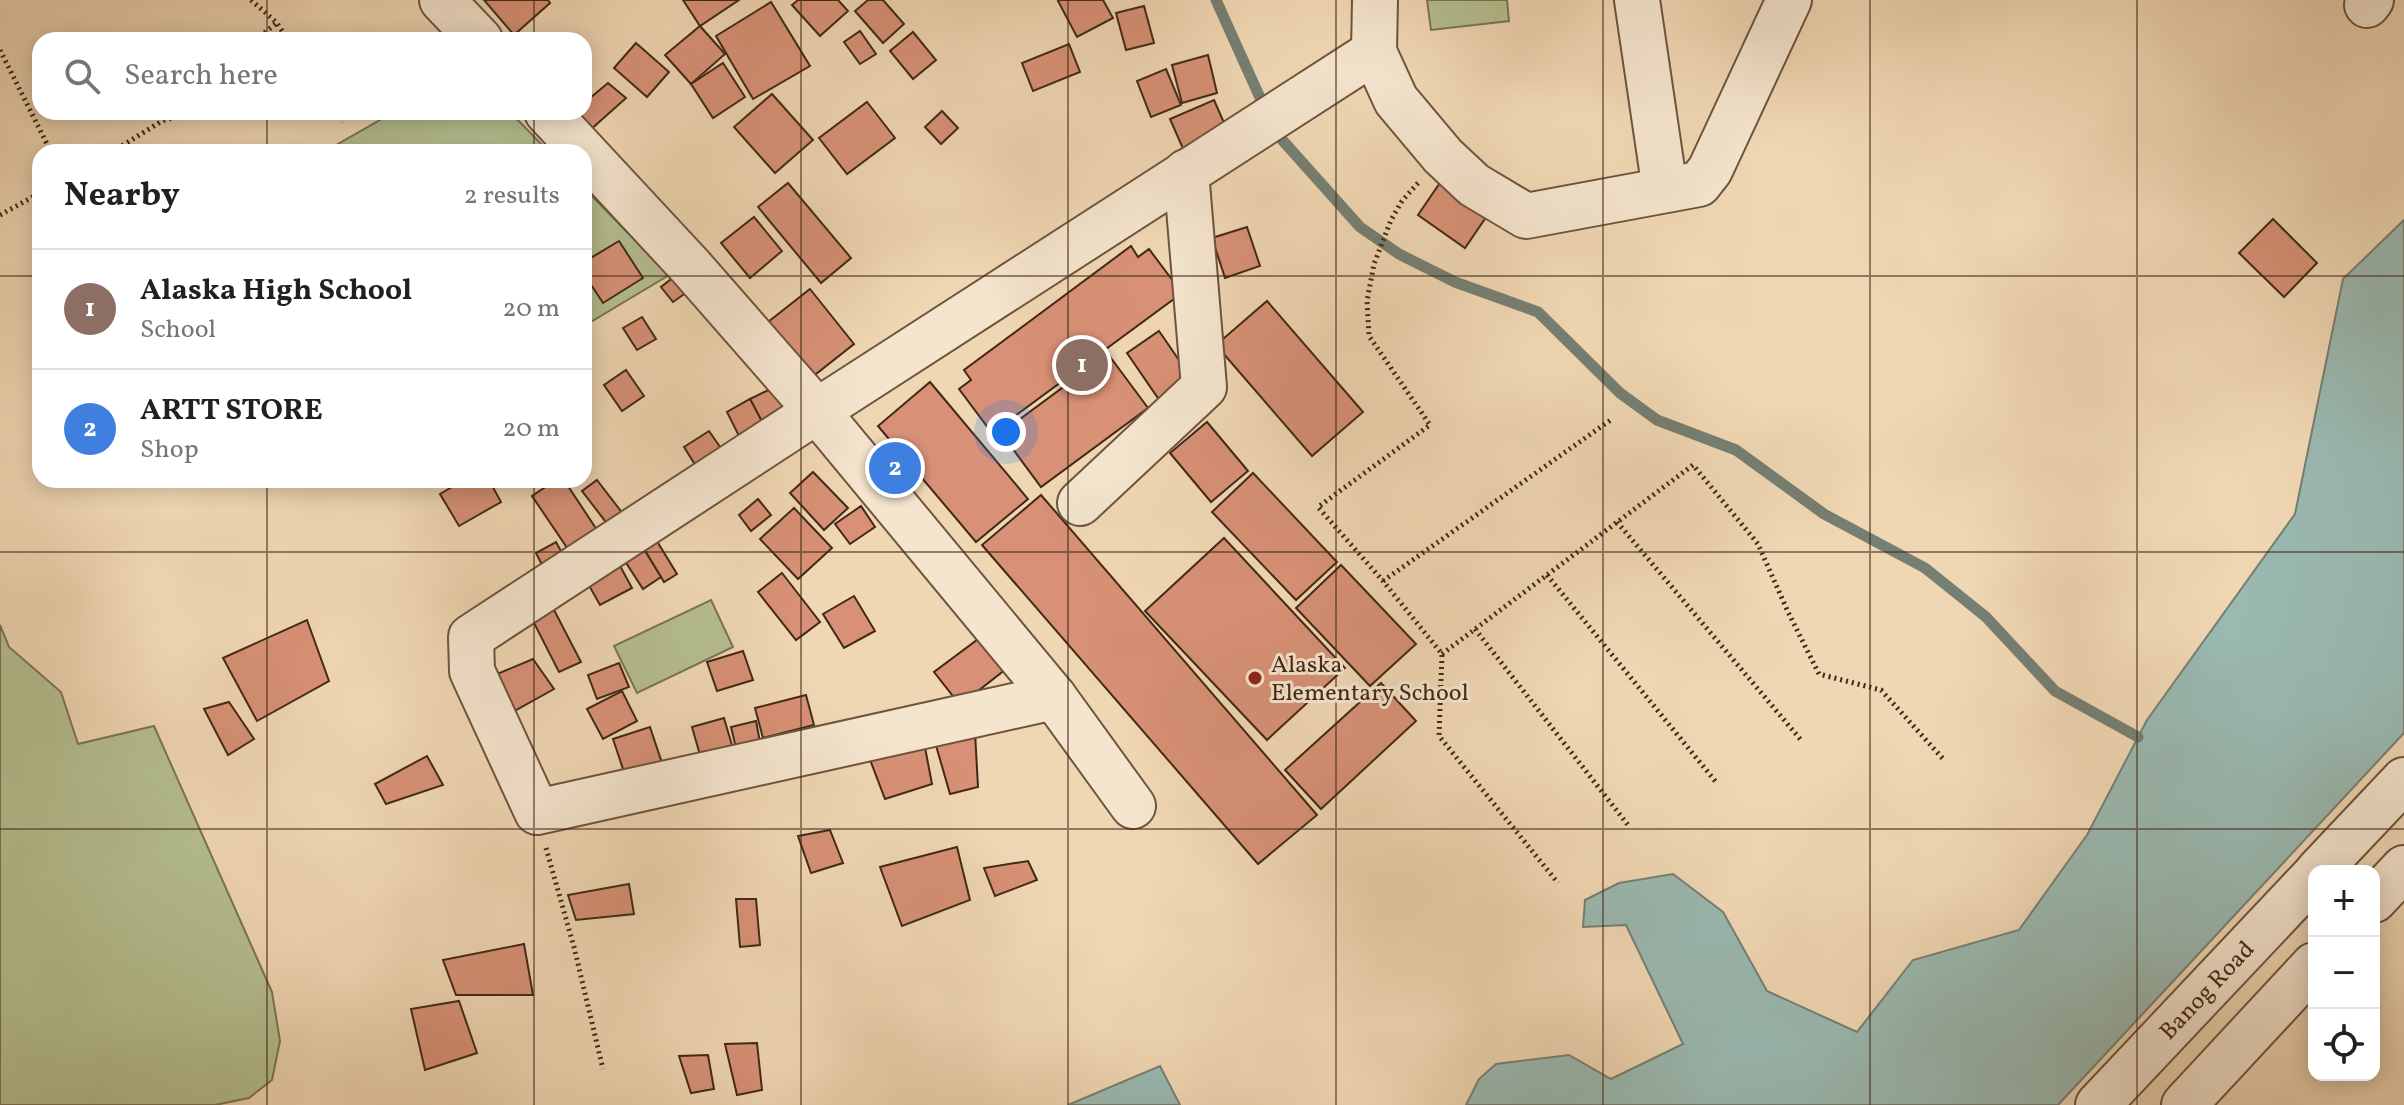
<!DOCTYPE html>
<html lang="en">
<head>
<meta charset="utf-8">
<style>
  :root { --surface:#fff; --page:#f2f2f2; --text:#202124; --muted:#757577; --line:#e0e0e0; --accent:#111827 }
  body { margin:0; font-family:Vollkorn,serif; background:var(--page); color:var(--text) }
  .controls { position:absolute; right:24px; bottom:24px; display:grid; overflow:hidden; border-radius:16px; box-shadow:0 4px 20px #0003 }
  .controls button { width:72px; height:72px; display:grid; place-items:center; padding:0; border:0; border-bottom:2px solid var(--line); background:var(--surface); color:var(--text); font:40px sans-serif }
  .you { position:absolute; left:1006px; top:432px; width:28px; height:28px; margin:-20px; border:6px solid #fff; border-radius:50%; background:#1a73e8; box-shadow:0 0 0 12px #1a73e833 }
  .badge { display:grid; place-items:center; width:52px; height:52px; border-radius:50%; background:var(--accent); color:#fff; font-size:26px; font-weight:700 }
  .pin { position:absolute; translate:-50% -50%; border:4px solid #fff; box-shadow:0 2px 8px #0006 }
  .list { margin:0; padding:0; list-style:none }
  h2 { display:flex; justify-content:space-between; align-items:center; height:104px; margin:0; padding:0 32px; font-size:34px }
  h2 small { font-size:26px; font-weight:400; color:var(--muted) }
  .list li { display:grid; grid-template-columns:52px 1fr auto; gap:24px; align-items:center; box-sizing:border-box; height:120px; padding:0 32px; border-top:2px solid var(--line) }
  .list b { display:block; font-size:30px; white-space:nowrap }
  .list p { margin:0; font-size:26px; white-space:nowrap; color:var(--muted) }
  .list em { font-size:26px; font-style:normal; color:var(--muted) }
  .icon { flex:none; width:44px; height:44px; fill:none; stroke:currentColor; stroke-width:2; stroke-linecap:round; stroke-linejoin:round }
  .map { position:relative; flex:none; width:2404px; height:1105px; overflow:hidden }
  .search { position:absolute; background:var(--surface); box-shadow:0 4px 20px #0003; left:32px; top:32px; width:560px; height:88px; display:flex; align-items:center; gap:20px; box-sizing:border-box; padding:0 28px; border-radius:24px; color:var(--muted); font-size:30px }
  .panel { position:absolute; background:var(--surface); box-shadow:0 4px 20px #0003; left:32px; top:144px; width:560px; height:344px; border-radius:24px }
  .map>svg:first-child { display:block }
</style>
</head>
<body>
<div class="map">
<svg width="2404" height="1105" viewBox="0 0 2404 1105">
  <rect width="100%" height="100%" fill="#f0d7b3"/>
  <filter id="stains"><feTurbulence type="fractalNoise" baseFrequency=".0025" numOctaves="4"/><feColorMatrix values="0 0 0 0 .2 0 0 0 0 .09 0 0 0 0 .02 0 0 0 .5 -.17"/></filter>
  <radialGradient id="worn" r=".72"><stop offset=".6" stop-color="#630" stop-opacity="0"/><stop offset="1" stop-color="#630" stop-opacity=".3"/></radialGradient>
  <g fill="#b5bf90" stroke="#7b7454" stroke-width="2">
    <path d="M 1427,0 L 1507,0 L 1509,21 L 1431,30 Z"/>
    <path d="M 394,112 L 510,112 L 549,152 L 324,152 Z"/>
    <path d="M 584,188 L 669,275 L 584,326 Z"/>
    <path d="M 711,600 L 733,647 L 637,693 L 614,646 Z"/>
    <path d="M 0,625 L 9,647 L 61,692 L 78,744 L 154,726 L 272,992 L 280,1041 L 272,1080 L 249,1098 L 215,1105 L 0,1105 Z"/>
  </g>
  <g fill="#9ab9b1" stroke="#767f73" stroke-width="2">
    <path d="M 2404,220 L 2404,733 L 2058,1105 L 1466,1105 L 1479,1079 L 1496,1064 L 1569,1055 L 1611,1079 L 1683,1044 L 1626,925 L 1583,927 L 1585,900 L 1619,883 L 1673,874 L 1723,912 L 1767,991 L 1857,1032 L 1913,960 L 2019,930 L 2087,835 L 2147,720 L 2295,514 L 2343,279 Z"/>
    <path d="M 1160,1066 L 1180,1105 L 1068,1105 Z"/>
  </g>
  <g fill="none" stroke-linecap="round" stroke-linejoin="round">
    <g stroke="#767f73" stroke-width="11">
      <path d="M 1216,0 L 1266,111"/>
      <path d="M 1273,127 L 1276,133 L 1360,227 L 1399,254 L 1455,282 L 1538,312 L 1620,393 L 1657,420 L 1736,450 L 1824,514 L 1925,568 L 1986,617 L 2055,691 L 2138,737"/>
    </g>
  </g>
  <g fill="#d89176" stroke="#412917" stroke-width="2">
    <path d="M 484,0 L 548,0 L 550,3 L 514,35 Z"/>
    <path d="M 683,0 L 739,0 L 700,26 Z"/>
    <path d="M 798,0 L 838,0 L 848,11 L 820,36 L 792,5 Z"/>
    <path d="M 868,0 L 883,0 L 904,24 L 883,43 L 855,11 Z"/>
    <path d="M 1060,0 L 1103,0 L 1113,18 L 1077,37 L 1058,1 Z"/>
    <path d="M 771,2 L 810,66 L 753,99 L 716,36 Z"/>
    <path d="M 1144,6 L 1154,43 L 1126,50 L 1116,13 Z"/>
    <path d="M 700,26 L 725,54 L 691,84 L 665,55 Z"/>
    <path d="M 860,31 L 876,54 L 860,64 L 844,42 Z"/>
    <path d="M 913,32 L 936,60 L 913,79 L 890,51 Z"/>
    <path d="M 636,43 L 669,72 L 647,97 L 614,68 Z"/>
    <path d="M 1069,44 L 1080,72 L 1033,91 L 1022,63 Z"/>
    <path d="M 1208,55 L 1217,93 L 1182,103 L 1172,65 Z"/>
    <path d="M 723,63 L 745,97 L 713,118 L 691,84 Z"/>
    <path d="M 1166,69 L 1181,105 L 1151,117 L 1137,81 Z"/>
    <path d="M 608,83 L 626,98 L 588,132 L 573,112 L 584,112 L 584,103 Z"/>
    <path d="M 772,94 L 813,140 L 775,173 L 734,127 Z"/>
    <path d="M 1214,100 L 1232,141 L 1188,160 L 1170,119 Z"/>
    <path d="M 867,102 L 895,138 L 847,174 L 819,138 Z"/>
    <path d="M 942,111 L 958,128 L 941,144 L 925,127 Z"/>
    <path d="M 1446,174 L 1493,207 L 1465,248 L 1418,215 Z"/>
    <path d="M 788,183 L 851,258 L 821,283 L 758,207 Z"/>
    <path d="M 754,217 L 782,251 L 750,278 L 721,243 Z"/>
    <path d="M 2273,219 L 2317,263 L 2284,297 L 2239,253 Z"/>
    <path d="M 1247,227 L 1260,266 L 1225,278 L 1212,238 Z"/>
    <path d="M 619,241 L 643,278 L 603,303 L 584,274 L 584,262 Z"/>
    <path d="M 1131,246 L 1138,257 L 1149,249 L 1182,293 L 992,433 L 959,389 L 971,380 L 964,370 Z"/>
    <path d="M 675,276 L 687,292 L 673,302 L 661,287 Z"/>
    <path d="M 810,289 L 854,344 L 802,385 L 758,330 Z"/>
    <path d="M 1267,301 L 1363,412 L 1312,456 L 1216,345 Z"/>
    <path d="M 642,317 L 656,339 L 637,350 L 623,328 Z"/>
    <path d="M 1159,331 L 1192,379 L 1160,401 L 1127,353 Z"/>
    <path d="M 1108,354 L 1148,408 L 1041,487 L 1001,433 Z"/>
    <path d="M 626,370 L 644,396 L 622,411 L 604,385 Z"/>
    <path d="M 930,382 L 1028,499 L 976,542 L 878,426 Z"/>
    <path d="M 783,383 L 800,414 L 767,431 L 750,399 Z"/>
    <path d="M 750,399 L 767,431 L 743,444 L 727,412 Z"/>
    <path d="M 1207,422 L 1248,471 L 1211,502 L 1170,453 Z"/>
    <path d="M 709,431 L 727,457 L 701,474 L 684,447 Z"/>
    <path d="M 813,472 L 848,508 L 824,530 L 790,493 Z"/>
    <path d="M 1253,473 L 1337,562 L 1296,600 L 1212,512 Z"/>
    <path d="M 464,480 L 489,480 L 501,502 L 459,526 L 440,494 Z"/>
    <path d="M 556,480 L 564,480 L 601,536 L 572,555 L 532,496 Z"/>
    <path d="M 597,480 L 627,519 L 612,530 L 582,491 Z"/>
    <path d="M 1041,495 L 1317,815 L 1258,864 L 982,545 Z"/>
    <path d="M 758,499 L 771,515 L 751,531 L 739,515 Z"/>
    <path d="M 861,506 L 875,527 L 850,544 L 835,524 Z"/>
    <path d="M 794,508 L 832,548 L 798,579 L 760,539 Z"/>
    <path d="M 655,538 L 677,574 L 664,582 L 642,546 Z"/>
    <path d="M 1224,538 L 1345,668 L 1267,740 L 1145,611 Z"/>
    <path d="M 556,542 L 567,562 L 546,573 L 536,553 Z"/>
    <path d="M 642,546 L 661,577 L 643,589 L 623,558 Z"/>
    <path d="M 619,564 L 632,588 L 600,605 L 587,582 Z"/>
    <path d="M 1341,565 L 1416,644 L 1370,686 L 1296,608 Z"/>
    <path d="M 782,573 L 820,622 L 796,640 L 758,592 Z"/>
    <path d="M 854,596 L 875,631 L 844,648 L 823,614 Z"/>
    <path d="M 553,608 L 581,662 L 559,672 L 532,619 Z"/>
    <path d="M 307,620 L 329,681 L 257,721 L 223,658 Z"/>
    <path d="M 981,637 L 1006,669 L 960,705 L 934,672 Z"/>
    <path d="M 743,651 L 753,680 L 717,691 L 707,662 Z"/>
    <path d="M 533,659 L 554,689 L 502,718 L 490,677 Z"/>
    <path d="M 619,663 L 629,687 L 597,699 L 588,675 Z"/>
    <path d="M 1381,683 L 1416,721 L 1321,809 L 1285,770 Z"/>
    <path d="M 622,691 L 637,721 L 603,739 L 587,709 Z"/>
    <path d="M 806,695 L 814,725 L 763,738 L 755,708 Z"/>
    <path d="M 229,702 L 254,739 L 228,755 L 204,709 Z"/>
    <path d="M 724,718 L 734,752 L 702,762 L 692,727 Z"/>
    <path d="M 756,721 L 760,742 L 736,748 L 731,727 Z"/>
    <path d="M 650,727 L 664,769 L 627,781 L 613,739 Z"/>
    <path d="M 975,732 L 978,787 L 950,794 L 935,742 Z"/>
    <path d="M 923,737 L 932,784 L 885,799 L 869,757 Z"/>
    <path d="M 427,756 L 443,785 L 386,804 L 375,784 Z"/>
    <path d="M 830,830 L 843,863 L 811,873 L 798,836 Z"/>
    <path d="M 957,847 L 970,900 L 902,926 L 880,867 Z"/>
    <path d="M 1028,861 L 1037,880 L 995,896 L 984,868 Z"/>
    <path d="M 629,884 L 634,914 L 576,920 L 568,895 Z"/>
    <path d="M 736,899 L 756,899 L 760,945 L 740,947 Z"/>
    <path d="M 524,944 L 533,995 L 456,995 L 443,960 Z"/>
    <path d="M 459,1001 L 477,1053 L 425,1070 L 411,1009 Z"/>
    <path d="M 757,1043 L 762,1090 L 737,1095 L 725,1044 Z"/>
    <path d="M 708,1055 L 714,1089 L 691,1093 L 679,1056 Z"/>
  </g>
  <g fill="none" stroke-linecap="round" stroke-linejoin="round">
    <defs>
      <g id="minor">
        <path d="M 442,0 L 480,40"/>
        <path d="M 1375,0 L 1374,52 L 1396,100 L 1443,156 L 1474,185 L 1526,216 L 1699,184 L 1710,170 L 1789,0"/>
        <path d="M 1637,0 L 1665,190"/>
        <path d="M 2367,5 L 2371,0"/>
        <path d="M 547,112 L 691,267 L 817,411 L 1054,697 L 1133,806"/>
        <path d="M 1080,503 L 1204,387 L 1186,172"/>
        <path d="M 1054,697 L 537,812 L 472,671 L 471,637 L 817,411 L 1374,52"/>
        <path d="M 2318,871 L 2404,780"/>
        <path d="M 2374,900 L 2404,868"/>
        <path id="s1" d="M 2098,1105 L 2314,876"/>
        <path d="M 2184,1105 L 2314,965"/>
      </g>
    </defs>
    <use href="#minor" stroke="#6d543e" stroke-width="48"/>
    <g stroke="#412917" stroke-width="5" stroke-dasharray="2 4" stroke-linecap="butt">
      <path d="M 251,0 L 277,23 L 288,40"/>
      <path d="M 255,40 L 277,23"/>
      <path d="M 0,50 L 51,152"/>
      <path d="M 336,112 L 343,122"/>
      <path d="M 112,152 L 162,121 L 175,117 L 181,112"/>
      <path d="M 1418,183 L 1402,201 L 1391,220 L 1374,264 L 1367,301 L 1369,336 L 1430,425 L 1318,507 L 1383,581 L 1442,654 L 1439,736 L 1558,883"/>
      <path d="M 0,215 L 40,193"/>
      <path d="M 1617,522 L 1801,740"/>
      <path d="M 1547,575 L 1716,782"/>
      <path d="M 1383,581 L 1612,419"/>
      <path d="M 1475,629 L 1628,825"/>
      <path d="M 1442,654 L 1693,465 L 1758,544 L 1788,612 L 1819,674 L 1881,690 L 1945,761"/>
      <path d="M 546,848 L 574,947 L 603,1069"/>
    </g>
    <use href="#minor" stroke="#f5e5ce" stroke-width="44"/>
  </g>
  <path fill="none" stroke="#412917" stroke-width="2" stroke-opacity="0.55" d="M 267,0 L 267,40M 534,0 L 534,40M 801,0 L 801,1105M 1068,0 L 1068,1105M 1336,0 L 1336,1105M 1603,0 L 1603,1105M 1870,0 L 1870,1105M 2137,0 L 2137,1105M 267,112 L 267,152M 534,112 L 534,152M 0,276 L 40,276M 584,276 L 2404,276M 267,480 L 267,1105M 534,480 L 534,1105M 0,552 L 2404,552M 0,829 L 2404,829"/>
  <circle fill="#8f2418" stroke="#f5e5ce" stroke-width="3" cx="1255" cy="678" r="8"/>
  <g text-anchor="middle" stroke-width="6" stroke-linejoin="round" paint-order="stroke">
    <g font-size="24" fill="#412917" stroke="#f5e5ce" text-anchor="start">
      <text x="1271" y="672">Alaska<tspan x="1271" dy="28">Elementary School</tspan></text>
    </g>
    <g font-size="24" fill="#412917" stroke="#f5e5ce">
      <text dy="8" stroke="none"><textPath href="#s1" startOffset="158">Banog Road</textPath></text>
    </g>
  </g>
  <rect width="100%" height="100%" filter="url(#stains)"/>
  <rect width="100%" height="100%" fill="url(#worn)"/>
</svg>
<div class="controls">
<button>+</button>
<button>−</button>
<button><svg class="icon" aria-label="locate" viewBox="0 0 24 24"><circle cx="12" cy="12" r="6"/><path d="M12 2v4M12 18v4M2 12h4M18 12h4"/></svg></button>
</div>
<div class="you"></div>
<div class="pin badge" style="left:1082px;top:365px;background:#8d6e63">1</div>
<div class="pin badge" style="left:895px;top:468px;background:#3f7fe0">2</div>
<div class="search"><svg class="icon" aria-label="search" viewBox="0 0 24 24"><circle cx="10" cy="10" r="6"/><path d="M15 15l6 6"/></svg>Search here</div>
<section class="panel">
<h2>Nearby<small>2 results</small></h2>
<ul class="list">
<li><span class="badge" style="background:#8d6e63">1</span><div><b>Alaska High School</b><p>School</p></div><em>20 m</em></li>
<li><span class="badge" style="background:#3f7fe0">2</span><div><b>ARTT STORE</b><p>Shop</p></div><em>20 m</em></li>
</ul>
</section>
</div>
</body>
</html>
